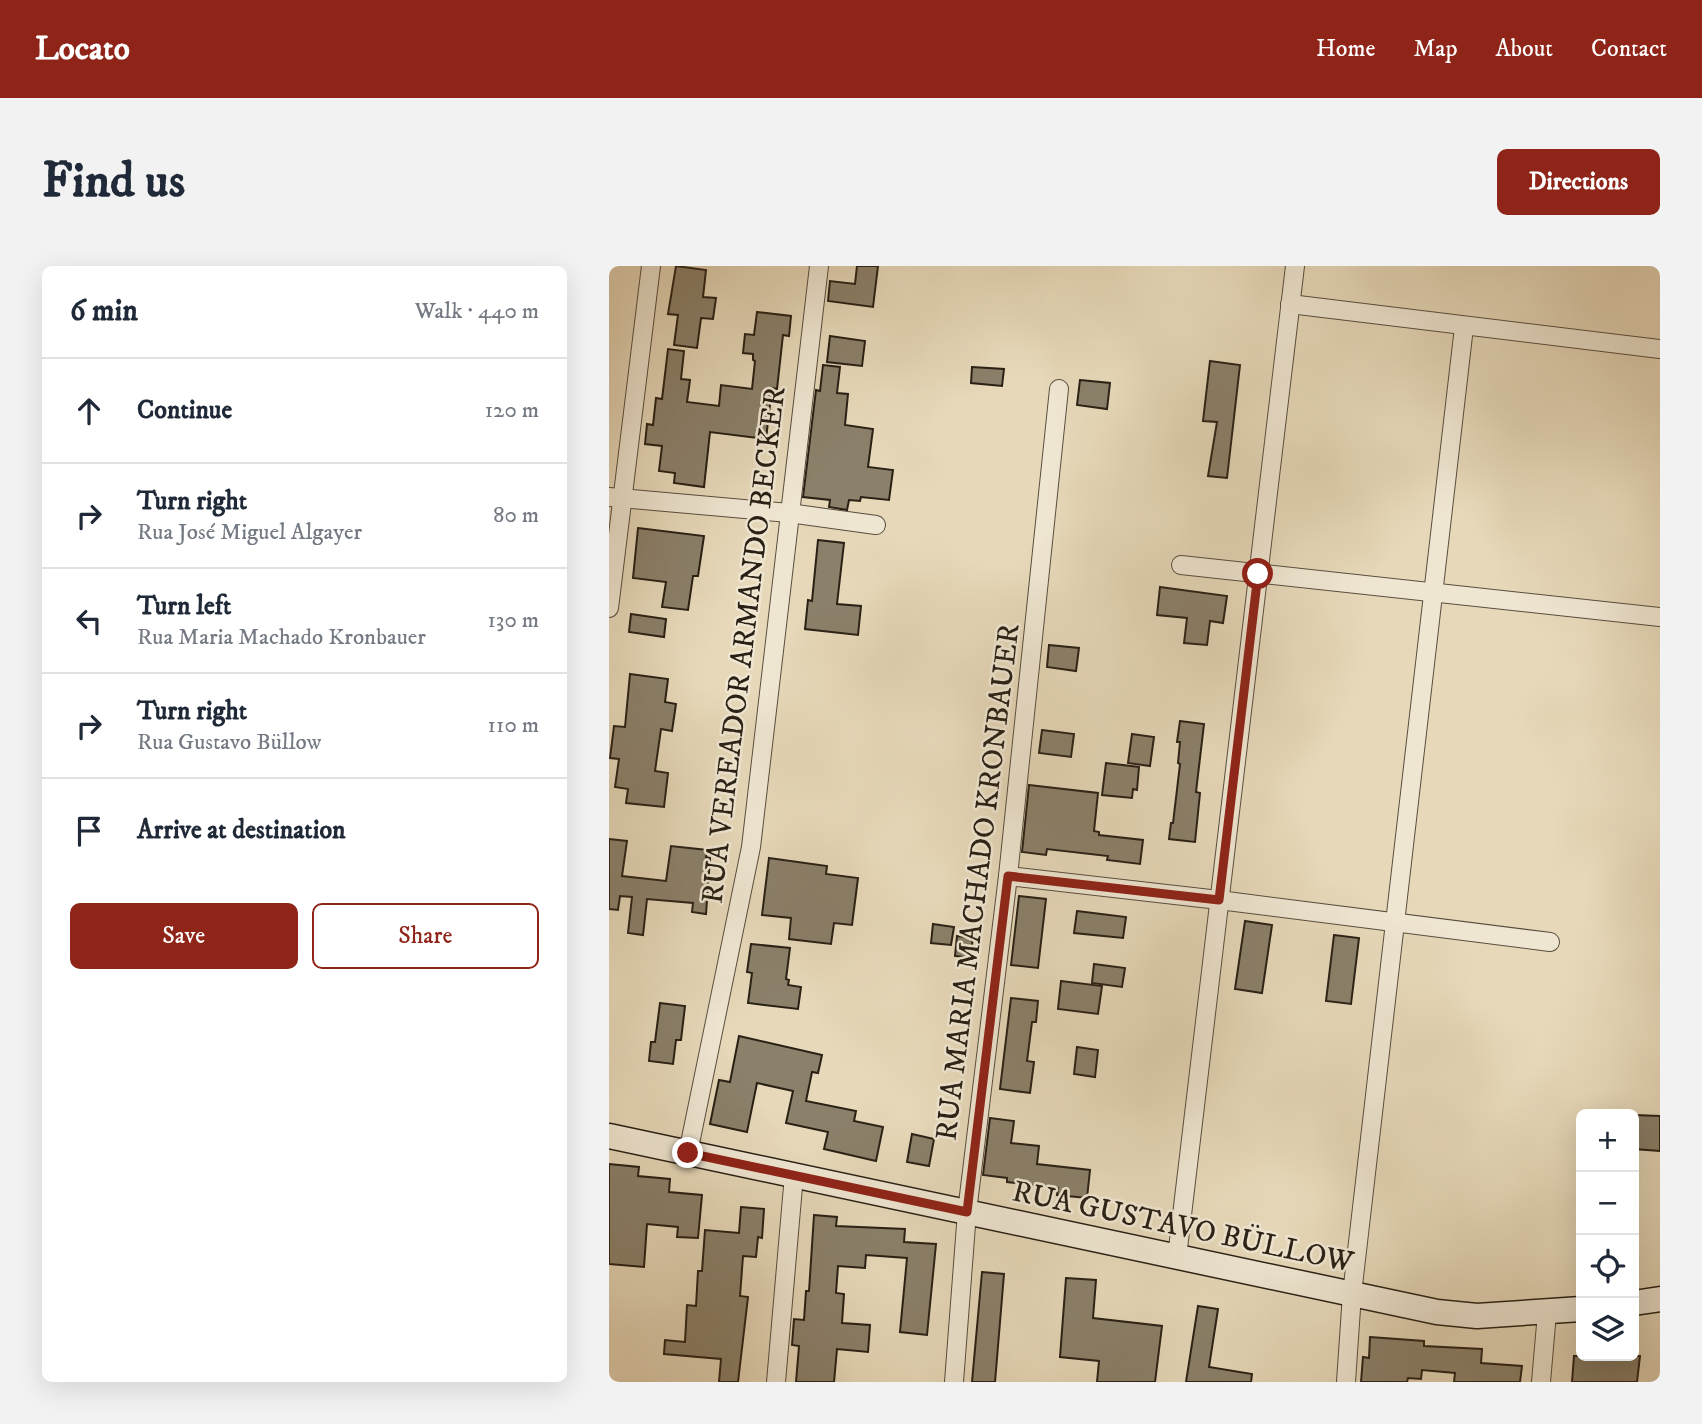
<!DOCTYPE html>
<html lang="en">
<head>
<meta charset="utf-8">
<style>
  :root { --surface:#fff; --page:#f2f2f3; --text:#1f2937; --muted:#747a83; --line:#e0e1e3; --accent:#8f2418 }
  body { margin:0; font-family:"IM FELL DW Pica",serif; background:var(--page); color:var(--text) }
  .controls { position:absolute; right:21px; bottom:21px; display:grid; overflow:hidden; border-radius:10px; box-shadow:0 7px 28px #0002 }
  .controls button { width:63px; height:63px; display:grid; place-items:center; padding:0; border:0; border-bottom:2px solid var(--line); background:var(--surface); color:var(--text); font:35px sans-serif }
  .stop { position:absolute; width:21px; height:21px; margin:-16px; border:5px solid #8f2418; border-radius:50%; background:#fff }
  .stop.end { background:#8f2418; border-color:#fff; box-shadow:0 2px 7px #0008 }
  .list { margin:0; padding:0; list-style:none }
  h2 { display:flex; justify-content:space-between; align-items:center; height:91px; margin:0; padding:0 28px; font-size:30px }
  h2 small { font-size:23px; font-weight:400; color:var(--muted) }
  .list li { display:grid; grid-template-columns:46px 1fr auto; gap:21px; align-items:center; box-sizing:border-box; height:105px; padding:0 28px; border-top:2px solid var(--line) }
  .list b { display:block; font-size:26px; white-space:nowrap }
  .list p { margin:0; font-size:23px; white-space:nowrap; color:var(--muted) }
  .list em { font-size:23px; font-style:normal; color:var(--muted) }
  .actions { display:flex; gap:14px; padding:21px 28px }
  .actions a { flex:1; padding:16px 0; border:2px solid var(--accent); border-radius:10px; text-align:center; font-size:24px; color:var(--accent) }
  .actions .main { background:var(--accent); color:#fff }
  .icon { flex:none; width:38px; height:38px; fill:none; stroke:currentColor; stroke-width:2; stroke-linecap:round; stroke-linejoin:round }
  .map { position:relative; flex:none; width:1051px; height:1116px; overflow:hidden; border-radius:10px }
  header { display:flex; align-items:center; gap:42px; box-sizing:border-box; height:98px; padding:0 35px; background:var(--accent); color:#fff }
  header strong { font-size:33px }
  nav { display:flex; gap:38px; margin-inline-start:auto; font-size:24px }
  .intro { display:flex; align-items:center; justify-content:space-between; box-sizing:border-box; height:168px; padding:0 42px }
  h1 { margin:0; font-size:49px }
  .button { padding:18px 32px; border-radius:10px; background:var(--accent); color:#fff; font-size:24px; font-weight:700 }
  main { display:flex; gap:42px; padding:0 42px }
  aside { flex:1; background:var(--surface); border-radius:10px; box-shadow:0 7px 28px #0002 }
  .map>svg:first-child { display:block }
</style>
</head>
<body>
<header>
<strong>Locato</strong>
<nav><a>Home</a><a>Map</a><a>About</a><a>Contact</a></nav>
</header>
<div class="intro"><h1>Find us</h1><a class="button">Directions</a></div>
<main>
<aside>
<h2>6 min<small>Walk · 440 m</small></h2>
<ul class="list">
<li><svg class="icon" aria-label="ahead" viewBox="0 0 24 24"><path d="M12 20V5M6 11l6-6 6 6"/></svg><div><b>Continue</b></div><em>120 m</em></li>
<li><svg class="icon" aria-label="right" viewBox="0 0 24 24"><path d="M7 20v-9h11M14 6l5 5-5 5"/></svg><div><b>Turn right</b><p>Rua José Miguel Algayer</p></div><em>80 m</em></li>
<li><svg class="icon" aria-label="left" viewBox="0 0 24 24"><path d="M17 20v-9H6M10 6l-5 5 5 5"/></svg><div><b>Turn left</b><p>Rua Maria Machado Kronbauer</p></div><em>130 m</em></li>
<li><svg class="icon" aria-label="right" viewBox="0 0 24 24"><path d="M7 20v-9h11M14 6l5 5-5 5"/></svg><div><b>Turn right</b><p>Rua Gustavo Büllow</p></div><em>110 m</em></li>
<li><svg class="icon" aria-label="arrive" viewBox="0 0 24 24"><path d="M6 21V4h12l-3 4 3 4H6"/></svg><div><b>Arrive at destination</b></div></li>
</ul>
<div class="actions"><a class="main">Save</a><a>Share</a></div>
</aside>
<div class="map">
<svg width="1051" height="1116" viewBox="0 0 1051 1116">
  <rect width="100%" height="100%" fill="#e6d8b9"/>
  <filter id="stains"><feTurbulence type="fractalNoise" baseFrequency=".00286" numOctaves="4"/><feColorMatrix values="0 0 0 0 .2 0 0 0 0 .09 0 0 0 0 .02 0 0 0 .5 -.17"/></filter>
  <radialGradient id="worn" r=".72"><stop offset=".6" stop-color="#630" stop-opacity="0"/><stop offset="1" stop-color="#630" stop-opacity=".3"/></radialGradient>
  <g fill="#8b806a" stroke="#292015" stroke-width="2">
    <path d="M 67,0 L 97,4 L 94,31 L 107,32 L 104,53 L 92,52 L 88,82 L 65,79 L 69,49 L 59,48 Z"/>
    <path d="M 248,0 L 269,0 L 264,41 L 219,35 L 221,15 L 246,18 Z"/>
    <path d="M 148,46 L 182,50 L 180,70 L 174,69 L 168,123 L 163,122 L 157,173 L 101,166 L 95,221 L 65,217 L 66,207 L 50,205 L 53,180 L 36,178 L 38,158 L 44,159 L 47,132 L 53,133 L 59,83 L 75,85 L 72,113 L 81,114 L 78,136 L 110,140 L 112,119 L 143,123 L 146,95 L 144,94 L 144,88 L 134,87 L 136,68 L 145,69 Z"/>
    <path d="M 221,70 L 256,75 L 253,100 L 218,96 Z"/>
    <path d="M 601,95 L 631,99 L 618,212 L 599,210 L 608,156 L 594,155 Z"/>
    <path d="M 214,99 L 231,101 L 228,127 L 239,128 L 236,159 L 264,163 L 259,201 L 284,204 L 280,234 L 252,231 L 251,235 L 240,234 L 238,244 L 220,241 L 221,234 L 194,231 L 207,124 L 211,125 Z"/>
    <path d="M 363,101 L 395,103 L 393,120 L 362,117 Z"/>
    <path d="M 471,114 L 501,117 L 498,143 L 468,139 Z"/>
    <path d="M 29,262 L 95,270 L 89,310 L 84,310 L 79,344 L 53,341 L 57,316 L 24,312 Z"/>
    <path d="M 209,274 L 235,277 L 228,338 L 252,340 L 249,369 L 196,363 L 199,334 L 203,335 Z"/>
    <path d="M 551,321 L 618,330 L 614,357 L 601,355 L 598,379 L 575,377 L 578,352 L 548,349 Z"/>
    <path d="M 22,348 L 57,353 L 55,371 L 20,366 Z"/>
    <path d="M 440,379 L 470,382 L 467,405 L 438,401 Z"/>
    <path d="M 21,408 L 59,413 L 56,436 L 67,438 L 63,465 L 52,463 L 46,505 L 59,507 L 55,541 L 17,537 L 19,523 L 6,521 L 10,493 L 1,492 L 5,460 L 16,461 Z"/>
    <path d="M 571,455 L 595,458 L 587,526 L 591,527 L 586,576 L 560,573 L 562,557 L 564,557 L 571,498 L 569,497 L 571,476 L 568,476 Z"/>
    <path d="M 433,464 L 465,468 L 462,491 L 430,487 Z"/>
    <path d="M 523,468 L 545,471 L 541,500 L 519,497 Z"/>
    <path d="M 497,497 L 530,501 L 528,524 L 524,523 L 523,532 L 493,529 Z"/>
    <path d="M 420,519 L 489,527 L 485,565 L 490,566 L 490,569 L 534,574 L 531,598 L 498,594 L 499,590 L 438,583 L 437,589 L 413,586 Z"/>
    <path d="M 0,573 L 18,575 L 13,610 L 57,615 L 62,580 L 98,584 L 97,591 L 101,592 L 97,648 L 83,646 L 84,637 L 38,633 L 34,669 L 19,667 L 23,631 L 11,630 L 9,644 L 0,643 Z"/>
    <path d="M 160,592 L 218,600 L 217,608 L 249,612 L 243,659 L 225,657 L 222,678 L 180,673 L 182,652 L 153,649 Z"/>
    <path d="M 410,630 L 437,633 L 429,702 L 402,699 Z"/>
    <path d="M 468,645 L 517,651 L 514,672 L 465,667 Z"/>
    <path d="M 636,655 L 663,659 L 653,727 L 626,723 Z"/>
    <path d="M 324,658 L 345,661 L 342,679 L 322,677 Z"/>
    <path d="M 725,669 L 750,672 L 742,738 L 717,735 Z"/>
    <path d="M 348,670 L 364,672 L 361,692 L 346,690 Z"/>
    <path d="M 142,678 L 181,682 L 177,713 L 180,714 L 179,719 L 192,721 L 189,743 L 139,737 L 143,707 L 138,706 Z"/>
    <path d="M 485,698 L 516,702 L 513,721 L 483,717 Z"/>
    <path d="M 452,715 L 493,720 L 489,748 L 449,743 Z"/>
    <path d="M 402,732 L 429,735 L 427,756 L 423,756 L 418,795 L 425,796 L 421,827 L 391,823 Z"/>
    <path d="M 51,737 L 76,740 L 72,774 L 67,774 L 64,798 L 40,795 L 42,776 L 46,776 Z"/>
    <path d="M 130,770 L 213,789 L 209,807 L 203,806 L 197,835 L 247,845 L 245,855 L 274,861 L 267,895 L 215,883 L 219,866 L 177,857 L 184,825 L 148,817 L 138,866 L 101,858 L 110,814 L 121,816 Z"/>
    <path d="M 468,781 L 489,784 L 486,811 L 465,808 Z"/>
    <path d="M 1025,849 L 1051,850 L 1051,885 L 1025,883 Z"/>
    <path d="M 381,852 L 405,855 L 402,877 L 430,880 L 428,898 L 481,904 L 478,932 L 448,929 L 449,922 L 398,916 L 398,912 L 374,909 Z"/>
    <path d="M 303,868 L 325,873 L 320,900 L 298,896 Z"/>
    <path d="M 0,898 L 30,901 L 29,910 L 61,913 L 60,926 L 93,929 L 89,972 L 68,971 L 69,961 L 38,958 L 35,1001 L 0,998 Z"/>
    <path d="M 132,941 L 155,943 L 153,972 L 149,971 L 147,991 L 134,990 L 131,1030 L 139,1031 L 129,1116 L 110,1116 L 112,1093 L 55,1088 L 56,1074 L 76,1076 L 78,1039 L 87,1040 L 89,1005 L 93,1005 L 96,964 L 130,967 Z"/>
    <path d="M 205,949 L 228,951 L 227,960 L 296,963 L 295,976 L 327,978 L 318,1069 L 291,1066 L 298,992 L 257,989 L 256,1002 L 229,1000 L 227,1027 L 235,1028 L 233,1057 L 261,1059 L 259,1086 L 228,1083 L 225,1116 L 187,1116 L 190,1080 L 183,1079 L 185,1053 L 195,1054 L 197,1025 L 200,1025 Z"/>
    <path d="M 373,1006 L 395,1008 L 386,1116 L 363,1116 Z"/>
    <path d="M 457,1012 L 487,1014 L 484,1052 L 553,1060 L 546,1116 L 488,1116 L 490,1095 L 451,1091 Z"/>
    <path d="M 589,1040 L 609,1043 L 600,1101 L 643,1108 L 642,1116 L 577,1116 Z"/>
    <path d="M 761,1071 L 815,1075 L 815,1080 L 873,1083 L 872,1097 L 913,1100 L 911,1116 L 845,1116 L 846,1107 L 813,1104 L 812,1113 L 799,1112 L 798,1116 L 752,1116 L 754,1091 L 760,1092 Z"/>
    <path d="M 965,1090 L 1031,1090 L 1028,1116 L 963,1116 Z"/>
  </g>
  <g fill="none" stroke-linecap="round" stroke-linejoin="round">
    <defs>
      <g id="street">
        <path d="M 681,38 L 1051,83"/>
        <path d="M 0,231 L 180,247 L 267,259"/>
        <path d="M 572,299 L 1051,351"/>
        <path d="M 0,342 L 42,0"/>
        <path d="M 399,610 L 610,634 L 941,676"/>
        <path d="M 79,887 L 142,581 L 210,0"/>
        <path d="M 568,991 L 686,0"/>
        <path d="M 167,1116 L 185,909"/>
        <path d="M 345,1116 L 358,946 L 399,610 L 450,123"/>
        <path d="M 737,1116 L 743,1028 L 855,61"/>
        <path d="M 932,1116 L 938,1047"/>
      </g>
      <g id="secondary">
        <path d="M 0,870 L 828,1046 L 868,1050 L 972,1043"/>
        <path d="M 1025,1037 L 1051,1033"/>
      </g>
    </defs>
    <use href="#street" stroke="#584e3e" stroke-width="20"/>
    <use href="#secondary" stroke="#292015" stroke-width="27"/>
    <use href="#street" stroke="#efe6d2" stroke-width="18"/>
    <use href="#secondary" stroke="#efe6d2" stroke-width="24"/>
  </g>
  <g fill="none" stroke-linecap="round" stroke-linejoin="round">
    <path stroke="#8f2418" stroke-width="9" d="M 79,887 L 358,946 L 399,610 L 610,634 L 649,308"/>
  </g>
  <g text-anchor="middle" stroke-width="5" stroke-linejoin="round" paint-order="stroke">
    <g font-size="30" fill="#292015" stroke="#efe6d2">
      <text transform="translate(134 379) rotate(-83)" y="10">RUA VEREADOR ARMANDO BECKER</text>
      <text transform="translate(368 616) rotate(-83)" y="10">RUA MARIA MACHADO KRONBAUER</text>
      <text transform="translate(574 960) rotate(12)" y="10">RUA GUSTAVO BÜLLOW</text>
    </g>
  </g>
  <rect width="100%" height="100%" filter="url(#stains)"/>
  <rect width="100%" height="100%" fill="url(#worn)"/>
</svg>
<div class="controls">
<button>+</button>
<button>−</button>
<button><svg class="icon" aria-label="locate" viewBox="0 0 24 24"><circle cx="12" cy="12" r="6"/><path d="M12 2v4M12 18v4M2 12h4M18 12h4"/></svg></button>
<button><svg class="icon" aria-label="layers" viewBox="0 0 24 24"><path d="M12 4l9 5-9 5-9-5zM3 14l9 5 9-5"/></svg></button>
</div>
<div class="stop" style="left:649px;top:308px"></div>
<div class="stop end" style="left:79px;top:887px"></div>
</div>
</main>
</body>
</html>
